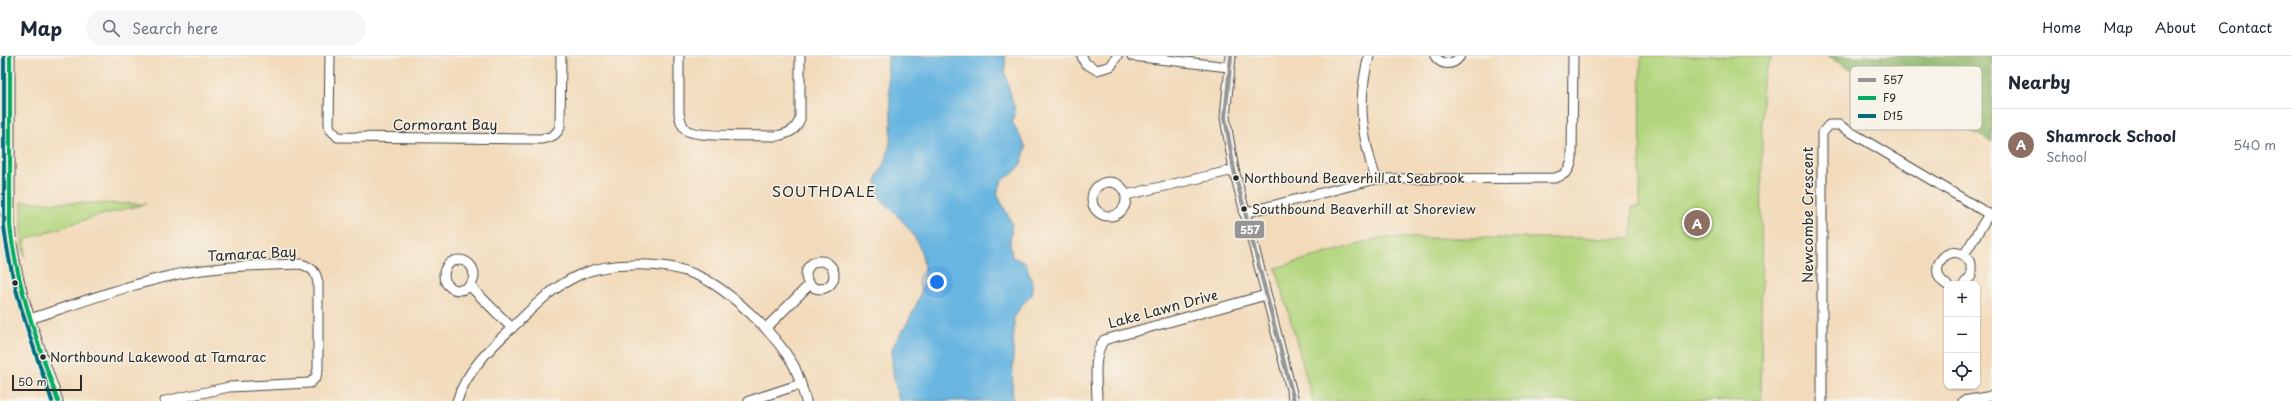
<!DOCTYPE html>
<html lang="en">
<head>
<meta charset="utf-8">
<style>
  :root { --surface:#fff; --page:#f6f6f7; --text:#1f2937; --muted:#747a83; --line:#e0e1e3; --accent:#7c3aed }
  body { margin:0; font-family:"Playpen Sans",sans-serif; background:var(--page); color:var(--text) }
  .controls { position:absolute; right:12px; bottom:12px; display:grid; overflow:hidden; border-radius:8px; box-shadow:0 1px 3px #0004 }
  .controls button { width:36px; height:36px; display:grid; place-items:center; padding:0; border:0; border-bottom:1px solid var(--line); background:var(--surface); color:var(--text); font:20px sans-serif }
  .scale { position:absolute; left:12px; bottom:10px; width:70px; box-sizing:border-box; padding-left:4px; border:2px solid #2b2b2b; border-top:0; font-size:11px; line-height:14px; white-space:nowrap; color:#2b2b2b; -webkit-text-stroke:3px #f7f3e8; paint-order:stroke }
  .you { position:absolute; left:937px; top:226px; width:14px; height:14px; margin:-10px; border:3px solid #fff; border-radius:50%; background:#1a73e8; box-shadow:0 0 0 6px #1a73e833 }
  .badge { display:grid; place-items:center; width:26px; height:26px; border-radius:50%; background:var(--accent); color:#fff; font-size:13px; font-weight:700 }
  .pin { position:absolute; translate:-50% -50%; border:2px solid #fff; box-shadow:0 1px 4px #0006 }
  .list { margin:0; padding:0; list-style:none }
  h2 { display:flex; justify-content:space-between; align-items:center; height:52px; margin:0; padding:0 16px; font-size:17px }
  h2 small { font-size:13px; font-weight:400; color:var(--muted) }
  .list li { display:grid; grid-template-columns:26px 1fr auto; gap:12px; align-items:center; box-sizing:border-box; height:72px; padding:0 16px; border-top:1px solid var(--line) }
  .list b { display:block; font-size:15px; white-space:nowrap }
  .list p { margin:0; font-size:13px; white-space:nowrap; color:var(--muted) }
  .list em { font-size:13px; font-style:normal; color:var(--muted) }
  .icon { flex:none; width:22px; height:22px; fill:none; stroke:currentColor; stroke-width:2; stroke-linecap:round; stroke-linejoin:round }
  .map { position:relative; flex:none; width:1992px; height:345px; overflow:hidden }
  header { display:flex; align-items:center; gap:24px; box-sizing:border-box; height:56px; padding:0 20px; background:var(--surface); border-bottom:1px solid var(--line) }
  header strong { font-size:19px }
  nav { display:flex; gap:22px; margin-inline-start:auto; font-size:14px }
  .search { width:280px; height:36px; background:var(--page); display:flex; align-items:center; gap:10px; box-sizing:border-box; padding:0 14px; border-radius:22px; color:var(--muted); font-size:15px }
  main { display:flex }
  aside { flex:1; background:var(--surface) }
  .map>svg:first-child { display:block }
</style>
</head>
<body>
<header>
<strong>Map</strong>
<div class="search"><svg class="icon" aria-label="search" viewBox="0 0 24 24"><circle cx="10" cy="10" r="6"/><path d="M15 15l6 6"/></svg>Search here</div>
<nav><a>Home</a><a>Map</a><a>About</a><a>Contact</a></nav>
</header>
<main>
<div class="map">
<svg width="1992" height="345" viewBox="0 0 1992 345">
  <rect width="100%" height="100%" fill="#f7f3e8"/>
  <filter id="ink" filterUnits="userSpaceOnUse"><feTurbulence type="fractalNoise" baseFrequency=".025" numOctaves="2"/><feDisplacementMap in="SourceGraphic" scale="8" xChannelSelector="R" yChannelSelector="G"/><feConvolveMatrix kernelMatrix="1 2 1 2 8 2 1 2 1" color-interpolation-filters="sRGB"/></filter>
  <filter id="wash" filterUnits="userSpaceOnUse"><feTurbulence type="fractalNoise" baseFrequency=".012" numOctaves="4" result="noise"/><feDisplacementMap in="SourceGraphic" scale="16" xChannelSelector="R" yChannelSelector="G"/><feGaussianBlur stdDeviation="0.9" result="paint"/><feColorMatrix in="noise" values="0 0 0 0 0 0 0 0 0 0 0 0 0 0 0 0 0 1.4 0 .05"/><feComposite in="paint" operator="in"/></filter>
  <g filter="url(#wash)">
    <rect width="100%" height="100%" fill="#f2daba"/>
    <g fill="#b2d57d" stroke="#6e8054">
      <path d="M 1641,0 L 1772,0 L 1762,24 L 1761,345 L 1313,345 L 1276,212 L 1379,182 L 1632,182 L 1632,151 L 1640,151 Z"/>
      <path d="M 22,146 L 146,148 L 94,161 L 26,183 L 25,201 L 22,191 Z"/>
    </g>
    <path fill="#8db66c" stroke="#5c704c" d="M 1826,0 L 1992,0 L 1992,86 Z"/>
    <path fill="#67b5e1" stroke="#497086" d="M 888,0 L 1005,0 L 1005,17 L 1015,55 L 1012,66 L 1026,91 C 1021,110 1020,115 1002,124 L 997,138 L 1012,167 L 1010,185 L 1012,201 L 1026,207 L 1032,227 L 1032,239 L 1021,250 L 1014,262 L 1012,345 L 899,345 C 896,333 889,302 893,291 C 895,285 900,278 904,273 C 913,256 923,238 924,219 C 925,193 913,176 896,158 C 890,151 881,146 878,137 C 873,119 884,112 888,97 C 896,68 886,30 888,0 Z"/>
  </g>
  <g filter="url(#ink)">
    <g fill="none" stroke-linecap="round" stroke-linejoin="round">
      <defs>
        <g id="minor">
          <path d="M 10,0 L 10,170 C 15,230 39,288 58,345"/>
          <path d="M 330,0 L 329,67 L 330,73 L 338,81 L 541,83 C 551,81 556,80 560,71 L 561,0"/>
          <path d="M 679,0 L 679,57 C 680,63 681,69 686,74 C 696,82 761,79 777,80 C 790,77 795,75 800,63 L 800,0"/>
          <path d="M 1082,0 L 1085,7 L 1097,14 L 1111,10 L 1117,0"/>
          <path d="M 1132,0 L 1229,11"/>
          <path d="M 1231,0 L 1225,61 L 1234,114 L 1294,345"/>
          <path d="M 1369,0 C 1357,45 1361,79 1376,123"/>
          <path d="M 1435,0 C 1442,10 1453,10 1460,0"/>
          <circle cx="1109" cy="143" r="17"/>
          <path d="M 1126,139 L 1234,114"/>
          <path d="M 0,147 L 8,163"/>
          <path d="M 1244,157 L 1376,123 L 1555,122 C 1567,118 1570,114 1572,103 L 1573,0"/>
          <path d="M 1964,199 L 1989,158"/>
          <circle cx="459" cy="219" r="15"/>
          <circle cx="820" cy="219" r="14"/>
          <path d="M 1947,229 C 1921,212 1955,179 1971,208 L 1971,220 L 1964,228"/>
          <path d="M 470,230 L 512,272"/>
          <path d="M 30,263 C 82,246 135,226 189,216 C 226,210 263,209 301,208 C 313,212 316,216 318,227 L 318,313 L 316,321 L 310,327 L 229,331 L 165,345"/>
          <path d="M 766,272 L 809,229"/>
          <path d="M 457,345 C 466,315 492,290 515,269 C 535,249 553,231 579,219 C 595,212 614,209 632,209 C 686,207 714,223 752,259 C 768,274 782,290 793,308 C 799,319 802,333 806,345"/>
          <path d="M 749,345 L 801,328"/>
          <path d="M 1097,345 C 1097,326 1092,300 1104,284 L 1266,239"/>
          <path d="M 1822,345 L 1822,77 L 1829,69 L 1839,69 L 1992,160"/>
          <path d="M 1963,345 L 1992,340"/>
        </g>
      </defs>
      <use href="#minor" stroke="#494540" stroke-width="11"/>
      <use href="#minor" stroke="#fff" stroke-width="9"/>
      <defs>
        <path id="bus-1" d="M 1231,0 L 1225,61 L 1234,114 L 1294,345"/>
        <path id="bus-2" d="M 10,0 L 10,170 C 17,231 38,287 58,345"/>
        <path id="bus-3" d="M 4,0 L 4,170 C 11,231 32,287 52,345"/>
      </defs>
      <use href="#bus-1" stroke="#f7f3e8" stroke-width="7"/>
      <use href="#bus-2" stroke="#f7f3e8" stroke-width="7"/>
      <use href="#bus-3" stroke="#f7f3e8" stroke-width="7"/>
      <use href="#bus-1" stroke="#959595" stroke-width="4"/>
      <use href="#bus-2" stroke="#02ab5f" stroke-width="4"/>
      <use href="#bus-3" stroke="#026c7e" stroke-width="4"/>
    </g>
  </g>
  <g fill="#2b2b2b" stroke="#f7f3e8" stroke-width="1.5">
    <circle cx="1236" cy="122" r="3.5"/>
    <circle cx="1244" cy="153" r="3.5"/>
    <circle cx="15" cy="227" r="3.5"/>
    <circle cx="43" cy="301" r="3.5"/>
  </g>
  <g text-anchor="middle" stroke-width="3" stroke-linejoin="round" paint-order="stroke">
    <g font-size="13" fill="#2b2b2b" stroke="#f7f3e8" text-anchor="start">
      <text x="1244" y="127">Northbound Beaverhill at Seabrook</text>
      <text x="1252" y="158">Southbound Beaverhill at Shoreview</text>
      <text x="50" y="306">Northbound Lakewood at Tamarac</text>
    </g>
    <g font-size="14" fill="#2b2b2b" stroke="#f7f3e8">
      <text x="445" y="74">Cormorant Bay</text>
      <text transform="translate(1808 159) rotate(-90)" y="5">Newcombe Crescent</text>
      <text transform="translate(252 198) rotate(-3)" y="5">Tamarac Bay</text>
      <text transform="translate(1163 253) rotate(-15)" y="5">Lake Lawn Drive</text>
    </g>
    <g font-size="15" letter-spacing="1" fill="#2b2b2b" stroke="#f7f3e8">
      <text x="824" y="141">SOUTHDALE</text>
    </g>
  </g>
  <rect x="1850" y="10" width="132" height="64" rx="6" fill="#f7f3e8" stroke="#bab7af" stroke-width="1"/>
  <rect x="1858" y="22" width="18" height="4" fill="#959595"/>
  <rect x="1858" y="40" width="18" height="4" fill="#02ab5f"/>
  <rect x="1858" y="58" width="18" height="4" fill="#026c7e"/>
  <g font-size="11" fill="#2b2b2b">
    <text x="1883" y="28">557</text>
    <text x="1883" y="46">F9</text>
    <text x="1883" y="64">D15</text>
  </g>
  <rect stroke="#f7f3e8" stroke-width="1.5" x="1234" y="164" width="31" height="19" rx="4" fill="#959595"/>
  <g font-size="11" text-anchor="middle" font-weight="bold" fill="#fff">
    <text x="1250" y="178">557</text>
  </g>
</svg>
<div class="controls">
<button>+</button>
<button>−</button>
<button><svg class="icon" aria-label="locate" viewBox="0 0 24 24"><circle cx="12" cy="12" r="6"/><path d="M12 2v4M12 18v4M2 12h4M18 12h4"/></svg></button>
</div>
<div class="scale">50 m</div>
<div class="you"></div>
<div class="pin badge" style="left:1697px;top:167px;background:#8d6e63">A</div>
</div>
<aside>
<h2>Nearby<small></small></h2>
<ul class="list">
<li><span class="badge" style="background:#8d6e63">A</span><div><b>Shamrock School</b><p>School</p></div><em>540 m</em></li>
</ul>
</aside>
</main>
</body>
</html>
